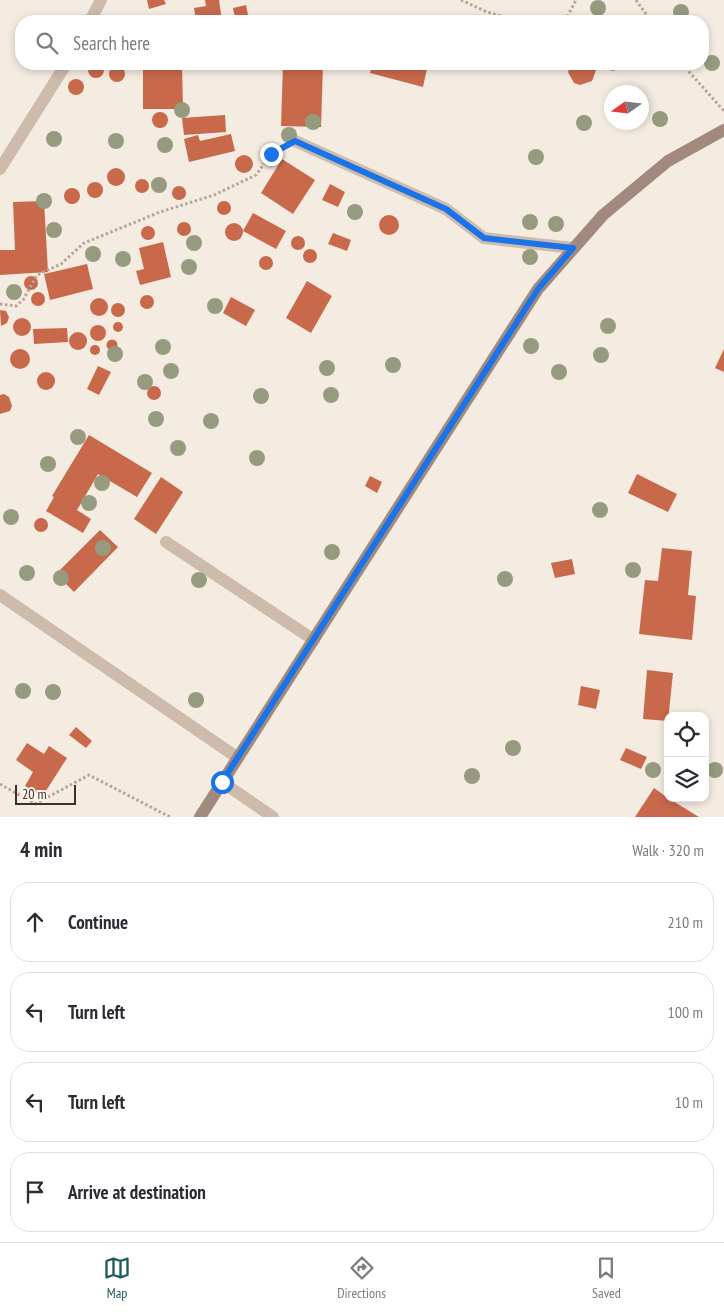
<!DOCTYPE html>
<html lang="en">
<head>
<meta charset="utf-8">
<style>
  :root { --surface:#fff; --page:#f2f2f3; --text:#2b2b33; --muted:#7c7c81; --line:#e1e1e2; --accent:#1f5a5e }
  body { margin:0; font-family:"PT Sans Narrow",sans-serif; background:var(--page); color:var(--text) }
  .controls { position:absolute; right:15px; bottom:15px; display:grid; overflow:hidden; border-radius:10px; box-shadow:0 2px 8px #0003 }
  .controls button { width:45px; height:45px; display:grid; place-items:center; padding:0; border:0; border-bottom:1px solid var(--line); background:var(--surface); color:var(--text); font:25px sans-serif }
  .compass { position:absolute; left:604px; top:85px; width:45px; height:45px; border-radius:50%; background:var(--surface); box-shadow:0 2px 8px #0003; rotate:256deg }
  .scale { position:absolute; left:15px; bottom:12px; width:61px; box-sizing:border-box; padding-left:5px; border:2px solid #3b302b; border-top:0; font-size:14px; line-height:18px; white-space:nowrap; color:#3b302b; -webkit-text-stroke:4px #fbf5ee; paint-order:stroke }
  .stop { position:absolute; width:15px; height:15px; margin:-11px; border:4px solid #1a73e8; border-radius:50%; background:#fff }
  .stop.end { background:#1a73e8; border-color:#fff; box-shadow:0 1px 5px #0008 }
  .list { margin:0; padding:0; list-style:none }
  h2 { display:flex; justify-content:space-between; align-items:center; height:65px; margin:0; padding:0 20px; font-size:21px }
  h2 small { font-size:16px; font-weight:400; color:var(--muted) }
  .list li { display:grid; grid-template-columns:32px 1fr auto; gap:15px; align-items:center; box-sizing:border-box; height:80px; margin:0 10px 10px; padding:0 10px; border:1px solid var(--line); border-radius:20px }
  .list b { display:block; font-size:19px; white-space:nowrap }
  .list em { font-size:16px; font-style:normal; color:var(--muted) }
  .icon { flex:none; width:28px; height:28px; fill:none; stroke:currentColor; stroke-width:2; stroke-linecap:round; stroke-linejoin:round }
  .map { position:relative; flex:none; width:724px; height:817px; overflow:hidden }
  .search { position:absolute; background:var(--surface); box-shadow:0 2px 8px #0003; left:15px; right:15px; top:15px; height:55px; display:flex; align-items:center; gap:12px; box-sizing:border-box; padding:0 18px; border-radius:20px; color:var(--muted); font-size:19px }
  .sheet { height:425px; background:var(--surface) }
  nav { display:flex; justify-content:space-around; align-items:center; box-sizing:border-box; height:70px; border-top:1px solid var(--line); background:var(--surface); font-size:14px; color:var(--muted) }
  nav a { display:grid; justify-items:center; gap:2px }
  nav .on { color:var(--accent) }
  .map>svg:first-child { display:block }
</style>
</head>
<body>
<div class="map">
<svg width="724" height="817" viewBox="0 0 724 817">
  <rect width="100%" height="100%" fill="#f4ebe1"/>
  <g fill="#c8694b">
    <path d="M 147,0 L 164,0 L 166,4 L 149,9 Z"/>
    <path d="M 205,0 L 219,0 L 222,21 L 196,21 L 194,8 L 206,6 Z"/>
    <path d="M 246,5 L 248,15 L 235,18 L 233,8 Z"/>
    <circle cx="96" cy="70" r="8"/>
    <path d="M 143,64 L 182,64 L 183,109 L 143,109 Z"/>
    <path d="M 283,64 L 323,64 L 321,127 L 281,126 Z"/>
    <path d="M 372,64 L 428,64 L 423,87 L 370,73 Z"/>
    <path d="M 571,64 L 594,64 L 596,70 L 592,81 L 580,85 L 574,83 L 568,72 Z"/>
    <path d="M 605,64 L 621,64 L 619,68 L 613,71 L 608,69 Z"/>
    <circle cx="117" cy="74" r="8"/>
    <circle cx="76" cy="87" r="8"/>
    <circle cx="160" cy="120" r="8"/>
    <path d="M 225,115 L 226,132 L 184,135 L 182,118 Z"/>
    <path d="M 231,134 L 235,151 L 189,162 L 184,139 L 198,135 L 200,141 Z"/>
    <circle cx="244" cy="164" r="9"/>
    <path d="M 282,159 L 315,180 L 293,214 L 261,193 Z"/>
    <circle cx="116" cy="177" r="9"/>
    <circle cx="142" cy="186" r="7"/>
    <circle cx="95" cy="190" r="8"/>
    <path d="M 330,184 L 345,192 L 338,207 L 322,200 Z"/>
    <circle cx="179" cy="193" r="7"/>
    <circle cx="72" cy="196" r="8"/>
    <circle cx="224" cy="208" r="7"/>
    <path d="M 44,201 L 48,272 L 0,275 L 0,250 L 15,250 L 13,202 Z"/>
    <path d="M 253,213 L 286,231 L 276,249 L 243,231 Z"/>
    <circle cx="389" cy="225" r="10"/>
    <circle cx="184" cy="229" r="7"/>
    <circle cx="234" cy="232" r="9"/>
    <circle cx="148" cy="233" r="7"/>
    <path d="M 333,233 L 351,240 L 347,251 L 328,244 Z"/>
    <circle cx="298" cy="243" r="7"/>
    <path d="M 163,242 L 171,277 L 140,285 L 136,271 L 144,269 L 139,248 Z"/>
    <circle cx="310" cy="256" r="7"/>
    <circle cx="266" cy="263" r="7"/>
    <path d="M 87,264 L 93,289 L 50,300 L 44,274 Z"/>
    <circle cx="31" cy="283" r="7"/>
    <path d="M 307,281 L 332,296 L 311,333 L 286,318 Z"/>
    <circle cx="38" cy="299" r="7"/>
    <circle cx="147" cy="302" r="7"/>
    <path d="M 231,297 L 255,310 L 246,326 L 223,313 Z"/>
    <circle cx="99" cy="307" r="9"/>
    <circle cx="118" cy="310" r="7"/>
    <path d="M 0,310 L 6,311 L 9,317 L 7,323 L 1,326 Z"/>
    <circle cx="22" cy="327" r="9"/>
    <circle cx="118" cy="327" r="5"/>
    <circle cx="98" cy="333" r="8"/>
    <path d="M 67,328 L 68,342 L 34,344 L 33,329 Z"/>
    <circle cx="78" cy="341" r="9"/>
    <circle cx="112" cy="345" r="5.5"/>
    <circle cx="95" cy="350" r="5"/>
    <path d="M 724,349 L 724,372 L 715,368 Z"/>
    <circle cx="20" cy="359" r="10"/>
    <path d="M 98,366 L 111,372 L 99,395 L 87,389 Z"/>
    <circle cx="46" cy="381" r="9"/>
    <circle cx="154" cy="393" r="7"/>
    <path d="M 4,394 L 9,397 L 12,406 L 10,411 L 0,414 L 0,395 Z"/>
    <path d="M 89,435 L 152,473 L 137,497 L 98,474 L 77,510 L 91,519 L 83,533 L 46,511 L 54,497 L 52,496 Z"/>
    <path d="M 637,474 L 677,494 L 668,512 L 628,493 Z"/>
    <path d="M 370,476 L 382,482 L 377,493 L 365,486 Z"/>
    <path d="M 161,477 L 183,492 L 156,534 L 134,519 Z"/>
    <circle cx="41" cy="525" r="7"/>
    <path d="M 100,530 L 118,547 L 74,592 L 56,574 Z"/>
    <path d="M 662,548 L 692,551 L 688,595 L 696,596 L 692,640 L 639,634 L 645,580 L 658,581 Z"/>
    <path d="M 572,559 L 575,574 L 555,578 L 551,563 Z"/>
    <path d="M 647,670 L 673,673 L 668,721 L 643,719 Z"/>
    <path d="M 581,686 L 600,690 L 596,709 L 578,705 Z"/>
    <path d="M 76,727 L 92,741 L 86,748 L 69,735 Z"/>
    <path d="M 27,743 L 44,754 L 49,746 L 67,758 L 42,797 L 25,786 L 33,772 L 16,760 Z"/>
    <path d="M 626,748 L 647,757 L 641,769 L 620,760 Z"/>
    <path d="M 654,788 L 668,798 L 699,817 L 635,817 Z"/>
  </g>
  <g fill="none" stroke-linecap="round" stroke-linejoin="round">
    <g stroke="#b9a596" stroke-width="3" stroke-dasharray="2.5 2.5" stroke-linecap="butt">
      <path d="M 461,0 L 487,12 L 519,21"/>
      <path d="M 636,0 L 651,21"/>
      <path d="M 565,21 L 576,0"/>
      <path d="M 682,64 L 724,111"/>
      <path d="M 0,304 L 16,306 L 23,300 L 37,275 L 61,264 L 84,243 L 160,212 L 214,195 L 256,175 L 271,154 L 282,148"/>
      <path d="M 0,784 L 35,804 L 89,775 L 170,817"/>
    </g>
    <g stroke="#cdbbac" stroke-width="12">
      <path d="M 90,21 L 101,0"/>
      <path d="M 295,141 L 446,209 L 484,238 L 573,248"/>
      <path d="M 0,169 L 66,64"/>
      <path d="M 166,542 L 314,640"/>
      <path d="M 0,595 L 238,758"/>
      <path d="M 222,782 L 273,817"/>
    </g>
    <path stroke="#a18a7d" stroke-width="12" d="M 200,817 L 538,289 L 603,215 L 668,161 L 724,130"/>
  </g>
  <g fill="#969b7f">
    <circle cx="598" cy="8" r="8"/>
    <circle cx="681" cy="12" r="8"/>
    <circle cx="712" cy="63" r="8"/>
    <circle cx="182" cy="110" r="8"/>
    <circle cx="660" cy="119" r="8"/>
    <circle cx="313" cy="122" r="8"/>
    <circle cx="584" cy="123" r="8"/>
    <circle cx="289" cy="135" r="8"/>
    <circle cx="54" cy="139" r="8"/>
    <circle cx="116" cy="141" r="8"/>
    <circle cx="165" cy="145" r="8"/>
    <circle cx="536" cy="157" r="8"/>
    <circle cx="159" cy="185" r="8"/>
    <circle cx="44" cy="201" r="8"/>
    <circle cx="355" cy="212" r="8"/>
    <circle cx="530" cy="222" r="8"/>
    <circle cx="556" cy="224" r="8"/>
    <circle cx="54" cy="230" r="8"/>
    <circle cx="194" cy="243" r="8"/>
    <circle cx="93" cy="254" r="8"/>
    <circle cx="530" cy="257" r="8"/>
    <circle cx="123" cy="259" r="8"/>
    <circle cx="189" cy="267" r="8"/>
    <circle cx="14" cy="292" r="8"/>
    <circle cx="215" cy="306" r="8"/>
    <circle cx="608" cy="326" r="8"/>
    <circle cx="531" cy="346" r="8"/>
    <circle cx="163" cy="347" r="8"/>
    <circle cx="115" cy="354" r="8"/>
    <circle cx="601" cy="355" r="8"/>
    <circle cx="393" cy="365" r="8"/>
    <circle cx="327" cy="368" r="8"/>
    <circle cx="171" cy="371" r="8"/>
    <circle cx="559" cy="372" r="8"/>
    <circle cx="145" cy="382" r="8"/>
    <circle cx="331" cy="395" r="8"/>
    <circle cx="261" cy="396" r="8"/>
    <circle cx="156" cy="419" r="8"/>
    <circle cx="211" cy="421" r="8"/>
    <circle cx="78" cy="437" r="8"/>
    <circle cx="178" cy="448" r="8"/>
    <circle cx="257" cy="458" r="8"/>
    <circle cx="48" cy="464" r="8"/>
    <circle cx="102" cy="483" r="8"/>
    <circle cx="89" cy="503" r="8"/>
    <circle cx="600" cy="510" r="8"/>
    <circle cx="11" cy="517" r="8"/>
    <circle cx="103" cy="548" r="8"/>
    <circle cx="332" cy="552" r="8"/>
    <circle cx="633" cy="570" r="8"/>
    <circle cx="27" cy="573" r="8"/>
    <circle cx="61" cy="578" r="8"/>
    <circle cx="505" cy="579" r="8"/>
    <circle cx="199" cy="580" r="8"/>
    <circle cx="23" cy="691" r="8"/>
    <circle cx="53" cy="692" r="8"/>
    <circle cx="196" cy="700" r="8"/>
    <circle cx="513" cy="748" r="8"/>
    <circle cx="653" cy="770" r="8"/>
    <circle cx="715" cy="770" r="8"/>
    <circle cx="472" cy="776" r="8"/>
  </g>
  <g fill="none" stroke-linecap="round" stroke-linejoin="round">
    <path stroke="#1a73e8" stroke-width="6" d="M 222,782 L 538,289 L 573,248 L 484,238 L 446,209 L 295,141 L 271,154"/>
  </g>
</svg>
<div class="controls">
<button><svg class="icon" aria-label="locate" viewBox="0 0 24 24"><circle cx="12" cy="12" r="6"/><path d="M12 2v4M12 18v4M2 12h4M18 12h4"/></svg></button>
<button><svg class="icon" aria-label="layers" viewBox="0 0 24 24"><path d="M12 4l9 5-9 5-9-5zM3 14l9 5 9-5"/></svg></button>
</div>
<svg class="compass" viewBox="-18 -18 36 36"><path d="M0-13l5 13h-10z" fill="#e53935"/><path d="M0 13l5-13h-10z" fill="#7c7c81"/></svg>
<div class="scale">20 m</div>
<div class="stop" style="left:222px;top:782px"></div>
<div class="stop end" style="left:271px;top:154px"></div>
<div class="search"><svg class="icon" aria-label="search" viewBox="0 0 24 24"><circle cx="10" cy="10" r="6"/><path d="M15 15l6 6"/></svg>Search here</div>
</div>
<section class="sheet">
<h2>4 min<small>Walk · 320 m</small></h2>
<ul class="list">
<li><svg class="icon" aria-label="ahead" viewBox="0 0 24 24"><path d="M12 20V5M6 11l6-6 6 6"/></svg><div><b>Continue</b></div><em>210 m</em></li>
<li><svg class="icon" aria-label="left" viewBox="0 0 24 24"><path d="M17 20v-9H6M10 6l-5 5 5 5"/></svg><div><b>Turn left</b></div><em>100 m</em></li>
<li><svg class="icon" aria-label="left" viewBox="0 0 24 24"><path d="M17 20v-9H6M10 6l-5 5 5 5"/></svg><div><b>Turn left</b></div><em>10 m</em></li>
<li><svg class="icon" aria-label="arrive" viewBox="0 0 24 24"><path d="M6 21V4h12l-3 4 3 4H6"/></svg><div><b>Arrive at destination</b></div></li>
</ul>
</section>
<nav>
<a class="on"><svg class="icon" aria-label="map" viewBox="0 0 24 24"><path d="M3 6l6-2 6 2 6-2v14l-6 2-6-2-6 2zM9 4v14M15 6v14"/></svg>Map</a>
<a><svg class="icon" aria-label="directions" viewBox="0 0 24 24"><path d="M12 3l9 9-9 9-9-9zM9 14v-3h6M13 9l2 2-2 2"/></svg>Directions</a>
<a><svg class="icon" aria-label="saved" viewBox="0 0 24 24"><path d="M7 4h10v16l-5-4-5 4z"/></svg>Saved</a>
</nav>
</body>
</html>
